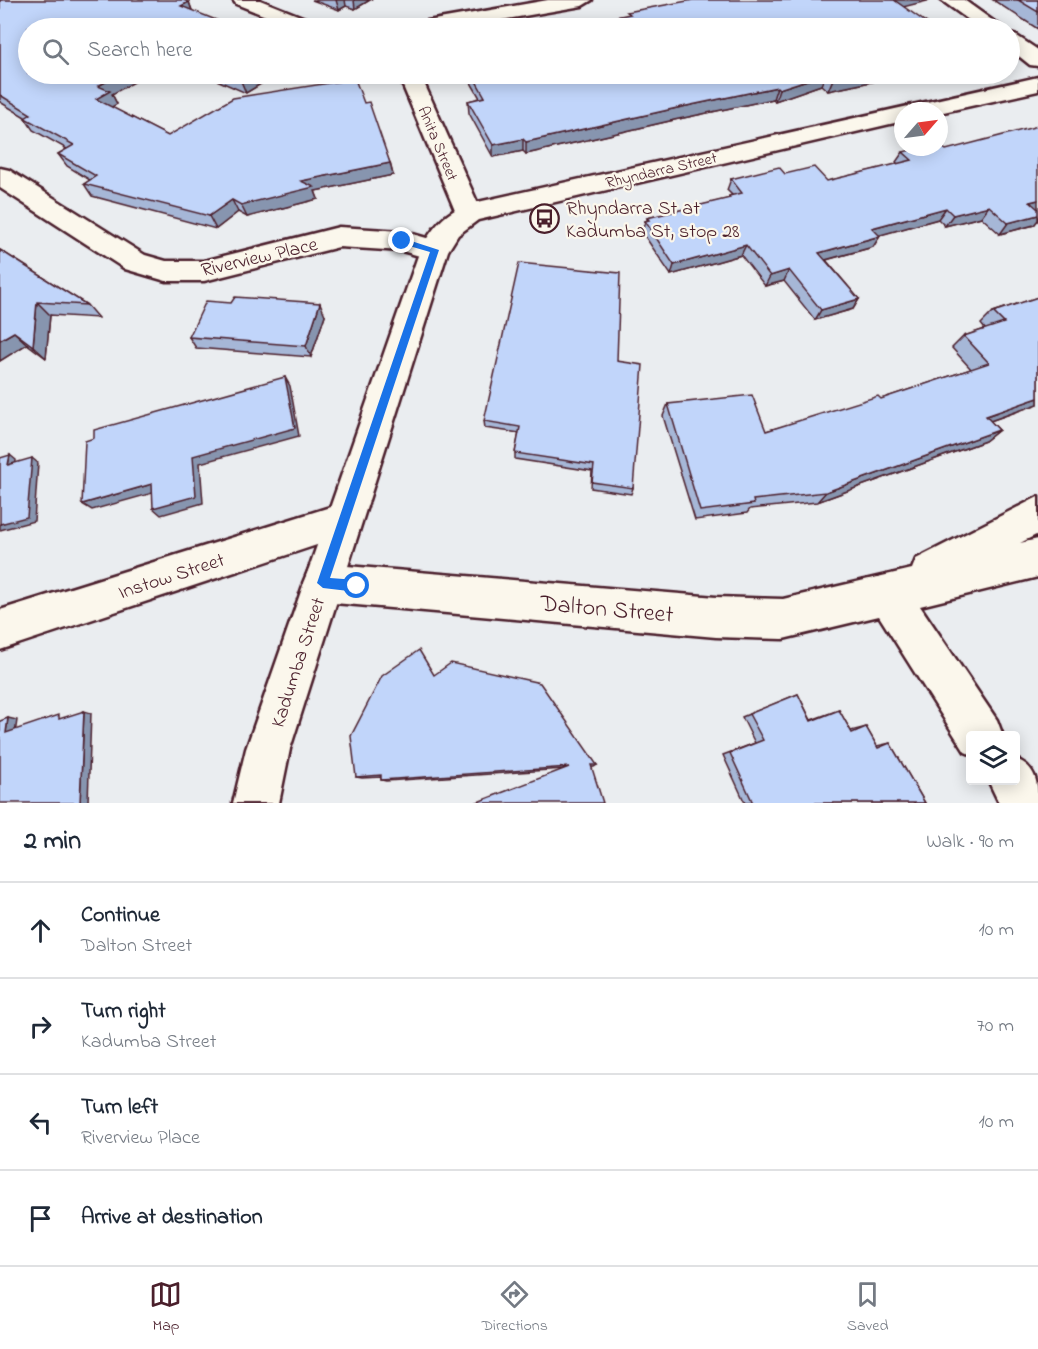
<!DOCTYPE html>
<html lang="en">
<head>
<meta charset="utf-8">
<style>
  :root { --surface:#fff; --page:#f6f6f7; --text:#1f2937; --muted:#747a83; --line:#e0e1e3; --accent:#4a1f2b }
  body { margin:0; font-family:"Indie Flower",sans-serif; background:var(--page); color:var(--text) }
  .controls { position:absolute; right:18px; bottom:18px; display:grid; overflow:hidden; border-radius:6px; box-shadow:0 3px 15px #0003 }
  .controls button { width:54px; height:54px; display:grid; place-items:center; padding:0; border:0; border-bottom:2px solid var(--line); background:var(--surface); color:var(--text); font:30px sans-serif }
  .compass { position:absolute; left:894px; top:102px; width:54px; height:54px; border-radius:50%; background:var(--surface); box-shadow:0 3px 15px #0003; rotate:62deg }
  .stop { position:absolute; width:18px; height:18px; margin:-14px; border:4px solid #1a73e8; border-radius:50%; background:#fff }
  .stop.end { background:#1a73e8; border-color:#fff; box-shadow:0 2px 6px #0008 }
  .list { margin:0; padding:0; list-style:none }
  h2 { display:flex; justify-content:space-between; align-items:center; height:78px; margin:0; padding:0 24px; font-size:26px }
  h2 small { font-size:20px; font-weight:400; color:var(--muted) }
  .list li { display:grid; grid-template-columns:39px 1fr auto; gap:18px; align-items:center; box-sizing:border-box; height:96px; padding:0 24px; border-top:2px solid var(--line) }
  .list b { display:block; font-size:22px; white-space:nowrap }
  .list p { margin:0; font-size:20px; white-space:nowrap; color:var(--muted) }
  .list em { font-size:20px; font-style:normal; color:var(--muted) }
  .icon { flex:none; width:33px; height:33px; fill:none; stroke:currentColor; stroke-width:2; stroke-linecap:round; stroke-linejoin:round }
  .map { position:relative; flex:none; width:1038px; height:803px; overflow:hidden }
  .search { position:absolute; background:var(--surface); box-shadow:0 3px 15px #0003; left:18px; right:18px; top:18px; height:66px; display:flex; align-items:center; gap:15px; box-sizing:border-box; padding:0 21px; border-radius:33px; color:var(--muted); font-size:22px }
  .sheet { height:462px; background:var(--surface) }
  nav { display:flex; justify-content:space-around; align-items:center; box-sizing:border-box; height:84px; border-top:2px solid var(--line); background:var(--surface); font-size:16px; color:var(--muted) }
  nav a { display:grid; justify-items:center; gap:3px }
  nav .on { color:var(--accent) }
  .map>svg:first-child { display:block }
</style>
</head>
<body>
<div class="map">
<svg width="1038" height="803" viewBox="0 0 1038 803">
  <rect width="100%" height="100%" fill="#eaedf0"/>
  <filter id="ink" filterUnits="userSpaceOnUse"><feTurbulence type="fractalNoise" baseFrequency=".0167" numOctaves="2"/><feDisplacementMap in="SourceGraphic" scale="12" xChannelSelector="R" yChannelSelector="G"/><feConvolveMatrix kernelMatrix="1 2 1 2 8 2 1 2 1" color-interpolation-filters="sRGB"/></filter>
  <g filter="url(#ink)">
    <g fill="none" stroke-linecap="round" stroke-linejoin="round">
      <defs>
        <g id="minor">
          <path d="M 233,0 L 260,0 L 320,24 L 323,28 L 296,28 L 236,4 Z"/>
          <path d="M 548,0 L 592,0 L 582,6 L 454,28 L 412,28 L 415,24 L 422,22 Z"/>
          <path d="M 941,0 L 964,0 L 1003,28 L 980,28 Z"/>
          <path d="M 1010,34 L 1017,36 L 1038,50 L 1038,66 L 1030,65 L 1010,49 Z"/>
          <path d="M 398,74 L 420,74 L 482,213 L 478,219 L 469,222 L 460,219 L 456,213 Z"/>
          <path d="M 0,168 L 9,170 L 145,255 L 166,261 L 204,261 L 339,227 L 402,231 L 444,243 L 448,250 L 444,257 L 434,260 L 402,251 L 339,247 L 204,281 L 166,281 L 125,269 L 0,188 Z"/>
          <path d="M 1038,497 L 1038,534 L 1020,543 L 1038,539 L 1038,577 L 920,606 L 997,720 L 1003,736 L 970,736 L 970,754 L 965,752 L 879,616 L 783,639 L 716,637 L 323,602 L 309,597 L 303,583 L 309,569 L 323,564 L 716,597 L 783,599 L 912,569 L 916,559 Z"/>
          <path d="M 343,503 L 356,508 L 362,520 L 356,532 L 0,650 L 0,610 Z"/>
          <path d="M 1016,759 C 1036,767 1038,782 1038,803 L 999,803 L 988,780 L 1016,780 Z"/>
        </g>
        <path id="tertiary" d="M 1038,77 L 1038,91 L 939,113 L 903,111 L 903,121 L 478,220 L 458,235 L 448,251 L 290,749 L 279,803 L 233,803 L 246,749 L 420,250 C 432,229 445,211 469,204 Z"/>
      </defs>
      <use href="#minor" stroke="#4a1f2b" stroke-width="5"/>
      <use href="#tertiary" stroke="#4a1f2b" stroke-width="5"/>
      <use href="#minor" fill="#fbf7ec" fill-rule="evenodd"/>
      <use href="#tertiary" fill="#fbf7ec" fill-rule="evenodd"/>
    </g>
    <g fill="#a6b7d7" stroke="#4a1f2b" stroke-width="1.5">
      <path d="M 0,0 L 189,2 L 192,10 L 28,28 L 112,94 L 117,104 L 111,107 L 168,136 L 364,103 L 390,163 L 393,175 L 315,191 L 318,199 L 247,217 L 238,212 L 216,229 L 92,196 L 84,184 L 90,180 L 67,166 L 58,154 L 67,149 L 33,130 L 25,118 L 25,117 L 0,102 Z"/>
      <path d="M 312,0 L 370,0 L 355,9 L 346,6 L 339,10 Z"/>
      <path d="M 993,0 L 1038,0 L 1038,29 Z"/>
      <path d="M 203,74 L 277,74 L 246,93 Z"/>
      <path d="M 466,74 L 909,74 L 828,91 L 821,85 L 775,101 L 773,99 L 674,120 L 526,154 L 523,151 L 493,157 L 469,113 L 468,101 L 480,98 Z"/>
      <path d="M 946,150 L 1037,208 L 1038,209 L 1038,220 L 1034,225 L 1000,234 L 981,217 L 945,226 L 938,219 L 879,235 L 880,236 L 873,247 L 826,260 L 859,299 L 853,309 L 815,320 L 784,281 L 765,286 L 741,255 L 671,275 L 642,232 L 645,221 L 647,221 L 647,218 L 728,199 L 729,196 L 732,195 L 727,190 L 731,179 L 785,174 L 827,181 L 898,164 L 896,162 L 903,152 Z"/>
      <path d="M 0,250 L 87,305 L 98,318 L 50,315 L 46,358 L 27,344 L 0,361 Z"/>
      <path d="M 1038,297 L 1038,404 L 990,421 L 999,430 L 985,441 L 817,502 L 750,509 L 747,513 L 695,520 L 663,416 L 668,404 L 766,431 L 881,399 L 971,369 L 952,348 L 964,336 L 985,329 L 981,324 L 993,312 Z"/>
      <path d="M 325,315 L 311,357 L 196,348 L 189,337 Z"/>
      <path d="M 617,361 L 633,488 L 631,494 L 591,488 L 592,471 L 515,459 L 515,453 L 519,433 L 485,428 L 484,421 Z"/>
      <path d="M 434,675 L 597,765 L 594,767 L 386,781 L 381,780 L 381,777 L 362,778 L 356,777 Z"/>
      <path d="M 798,694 L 811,720 L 839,710 L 851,731 L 866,727 L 877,746 L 890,743 L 925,803 L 745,803 L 723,755 L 755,743 L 742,717 Z"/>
    </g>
    <g fill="#8795af" stroke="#4a1f2b" stroke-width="1.5">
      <path d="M 336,0 L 345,0 L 346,6 L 339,10 Z"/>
      <path d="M 354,0 L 370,0 L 355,9 Z"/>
      <path d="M 892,0 L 931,0 L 887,11 Z"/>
      <path d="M 189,2 L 193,14 L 181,6 Z"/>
      <path d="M 120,74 L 149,74 L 112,94 L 117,104 L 103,112 L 96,99 L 98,86 Z"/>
      <path d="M 253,74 L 277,74 L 246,93 L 241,81 Z"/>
      <path d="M 826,74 L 821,85 L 775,101 L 779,89 Z"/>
      <path d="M 860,74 L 909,74 L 828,91 L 833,79 Z"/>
      <path d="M 777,87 L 773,99 L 674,120 L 526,154 L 526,142 L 677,108 Z"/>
      <path d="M 523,139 L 523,151 L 493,157 L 493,145 Z"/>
      <path d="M 390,163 L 393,175 L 315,191 L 318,199 L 247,217 L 241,205 L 301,181 Z"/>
      <path d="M 232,200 L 238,212 L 216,229 L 209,216 Z"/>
      <path d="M 1038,200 L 1038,208 L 1021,213 L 1030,202 Z"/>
      <path d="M 989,206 L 981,217 L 945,226 L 953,215 Z"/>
      <path d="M 946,208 L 938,219 L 866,239 L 872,228 Z"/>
      <path d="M 1038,215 L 1038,220 L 1034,225 L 1000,234 L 1008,223 Z"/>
      <path d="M 880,236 L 873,247 L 814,263 L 819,253 Z"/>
      <path d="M 746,245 L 741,255 L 671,275 L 674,265 Z"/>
      <path d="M 789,270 L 784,281 L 765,286 L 770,276 Z"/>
      <path d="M 859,299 L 853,309 L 815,320 L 821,310 Z"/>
      <path d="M 37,302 L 50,315 L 46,358 L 33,346 Z"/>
      <path d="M 320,303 L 325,315 L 311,357 L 306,346 Z"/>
      <path d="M 14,332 L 27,344 L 0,361 L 0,340 Z"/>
      <path d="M 285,377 L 290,386 L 299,436 L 200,463 L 203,503 L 161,515 L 153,508 L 193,456 Z"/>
      <path d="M 1038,398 L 1038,404 L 973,427 L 986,416 Z"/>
      <path d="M 999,430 L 985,441 L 817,502 L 826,492 Z"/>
      <path d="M 10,455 L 16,460 L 15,469 L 8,465 Z"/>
      <path d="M 32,458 L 38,463 L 34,521 L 0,530 L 0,524 Z"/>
      <path d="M 152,484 L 160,491 L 92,510 L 82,504 Z"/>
      <path d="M 84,711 L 91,713 L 88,803 L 80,803 Z"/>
      <path d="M 8,718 L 17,720 L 15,734 L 6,733 Z"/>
    </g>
    <g fill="#c1d5fa" stroke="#4a1f2b" stroke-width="1.5">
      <path d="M 0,0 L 183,0 L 189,2 L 181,6 L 236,28 L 28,28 L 28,74 L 120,74 L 98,86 L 110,91 L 96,99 L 168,136 L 233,98 L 355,79 L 364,103 L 369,102 L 390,163 L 301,181 L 314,187 L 241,205 L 232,200 L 209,216 L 84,184 L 96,176 L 58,154 L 74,145 L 25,118 L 31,114 L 0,95 Z"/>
      <path d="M 693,0 L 894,0 L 934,28 L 561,28 L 630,14 L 627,12 Z"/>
      <path d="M 1018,0 L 1038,0 L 1038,12 Z"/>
      <path d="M 225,74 L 253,74 L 241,81 Z"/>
      <path d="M 472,74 L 826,74 L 779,89 L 777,87 L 677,108 L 526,142 L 523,139 L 493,145 L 468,101 L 485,97 Z"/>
      <path d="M 826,74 L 860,74 L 833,79 Z"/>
      <path d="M 1038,126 L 1038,200 L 1030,202 L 1038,209 L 1038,215 L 1008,223 L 989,206 L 953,215 L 946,208 L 872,228 L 880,236 L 819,253 L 859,299 L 821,310 L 789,270 L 770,276 L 746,245 L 674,265 L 645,221 L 649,220 L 647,218 L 730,198 L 729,196 L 742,193 L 731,179 L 779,167 L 785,174 L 814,167 L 827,181 L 912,160 L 903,152 L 922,147 L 939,147 L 939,145 L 946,150 Z"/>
      <path d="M 0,250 L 87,305 L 37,302 L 33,346 L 14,332 L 0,340 Z"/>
      <path d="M 519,263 L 620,273 L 617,361 L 643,365 L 633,488 L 592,482 L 594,465 L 515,453 L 520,427 L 484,421 Z"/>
      <path d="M 235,297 L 320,303 L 306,346 L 189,337 L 206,301 L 231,303 Z"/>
      <path d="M 1038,297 L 1038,398 L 986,416 L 999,430 L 826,492 L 753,500 L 754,504 L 700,511 L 668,404 L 752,395 L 766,431 L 878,396 L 881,399 L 989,363 L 964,336 L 1004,323 L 993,312 Z"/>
      <path d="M 285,377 L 295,428 L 193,456 L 196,496 L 153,508 L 152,484 L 82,504 L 85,441 L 94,438 L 94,430 Z"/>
      <path d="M 10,455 L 8,465 L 32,458 L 27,517 L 0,524 L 0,458 Z"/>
      <path d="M 419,650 L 434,675 L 451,663 L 540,683 L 597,765 L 591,765 L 603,803 L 475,803 L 569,767 L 381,780 L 381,775 L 356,777 L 351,736 L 382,676 Z"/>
      <path d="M 798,694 L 811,721 L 839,710 L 852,733 L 866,727 L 878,748 L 890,743 L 925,803 L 753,803 L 730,753 L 763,740 L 749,714 Z"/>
      <path d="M 84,711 L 80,803 L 0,803 L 0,721 L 8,718 L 6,733 L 59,715 L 59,719 Z"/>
    </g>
  </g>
  <path fill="#1a73e8" d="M 402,238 L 439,250 L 330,578 L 357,580 L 362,586 L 357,592 L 323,588 L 317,583 L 430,252 L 399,243 Z"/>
  <defs>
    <symbol id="bus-ring" viewBox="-11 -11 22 22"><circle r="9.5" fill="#fbf7ec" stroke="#4a1f2b" stroke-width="1.5"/><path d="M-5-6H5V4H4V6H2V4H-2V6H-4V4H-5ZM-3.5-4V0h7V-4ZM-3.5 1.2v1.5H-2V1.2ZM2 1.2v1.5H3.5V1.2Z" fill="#4a1f2b"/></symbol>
  </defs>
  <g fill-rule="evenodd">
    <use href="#bus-ring" x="528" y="202" width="33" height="33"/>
  </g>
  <g text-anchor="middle" stroke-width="4.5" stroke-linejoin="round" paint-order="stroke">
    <g font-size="16" fill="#4a1f2b" stroke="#fbf7ec">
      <text transform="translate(439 143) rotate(67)" y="6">Anita Street</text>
      <text transform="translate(661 169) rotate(-13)" y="6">Rhyndarra Street</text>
    </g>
    <g font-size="20" fill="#4a1f2b" stroke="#fbf7ec" text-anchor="start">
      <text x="566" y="214">Rhyndarra St at<tspan x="566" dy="23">Kadumba St, stop 28</tspan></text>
    </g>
    <g font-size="20" fill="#4a1f2b" stroke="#fbf7ec">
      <text transform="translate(259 256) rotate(-13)" y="7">Riverview Place</text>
      <text transform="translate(171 575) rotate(-18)" y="7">Instow Street</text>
      <text transform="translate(297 662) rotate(-72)" y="7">Kadumba Street</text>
    </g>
    <g font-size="24" fill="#4a1f2b" stroke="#fbf7ec">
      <text transform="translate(607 608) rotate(5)" y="8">Dalton Street</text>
    </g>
  </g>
</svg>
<div class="controls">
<button><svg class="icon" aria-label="layers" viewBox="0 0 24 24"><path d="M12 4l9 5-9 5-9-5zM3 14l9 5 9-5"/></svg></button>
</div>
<svg class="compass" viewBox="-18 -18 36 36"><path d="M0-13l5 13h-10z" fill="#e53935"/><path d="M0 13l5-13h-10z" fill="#747a83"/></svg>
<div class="stop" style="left:357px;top:586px"></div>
<div class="stop end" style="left:402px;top:241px"></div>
<div class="search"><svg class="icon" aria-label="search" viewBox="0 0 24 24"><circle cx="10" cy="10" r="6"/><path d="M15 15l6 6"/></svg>Search here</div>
</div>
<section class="sheet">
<h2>2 min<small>Walk · 90 m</small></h2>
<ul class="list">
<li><svg class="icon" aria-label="ahead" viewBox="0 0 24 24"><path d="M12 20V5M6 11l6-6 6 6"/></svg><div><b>Continue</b><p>Dalton Street</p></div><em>10 m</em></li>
<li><svg class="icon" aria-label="right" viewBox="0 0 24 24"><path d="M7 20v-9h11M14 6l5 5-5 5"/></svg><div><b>Turn right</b><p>Kadumba Street</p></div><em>70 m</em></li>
<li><svg class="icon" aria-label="left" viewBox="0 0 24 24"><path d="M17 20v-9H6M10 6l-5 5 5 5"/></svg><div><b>Turn left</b><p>Riverview Place</p></div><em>10 m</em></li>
<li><svg class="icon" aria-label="arrive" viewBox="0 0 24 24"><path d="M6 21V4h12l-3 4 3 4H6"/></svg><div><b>Arrive at destination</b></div></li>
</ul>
</section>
<nav>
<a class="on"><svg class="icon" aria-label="map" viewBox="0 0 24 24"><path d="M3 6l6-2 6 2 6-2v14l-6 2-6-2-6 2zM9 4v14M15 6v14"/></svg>Map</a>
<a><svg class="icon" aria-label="directions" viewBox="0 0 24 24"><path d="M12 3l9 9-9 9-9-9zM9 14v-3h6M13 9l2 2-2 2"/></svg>Directions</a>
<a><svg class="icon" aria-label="saved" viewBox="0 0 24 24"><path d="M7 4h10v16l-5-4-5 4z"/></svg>Saved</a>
</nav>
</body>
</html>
